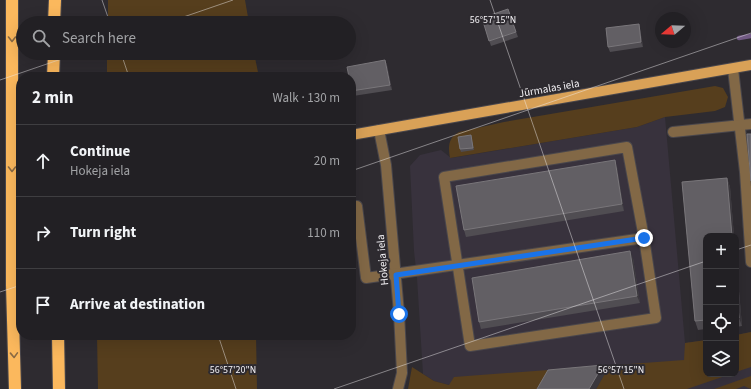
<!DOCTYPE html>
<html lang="en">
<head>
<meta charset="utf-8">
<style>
  :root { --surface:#222024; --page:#2e2d31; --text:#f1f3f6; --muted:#a2a3a6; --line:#3f3e41 }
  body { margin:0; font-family:"Source Sans 3",sans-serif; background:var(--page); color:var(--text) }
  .controls { position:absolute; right:12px; bottom:12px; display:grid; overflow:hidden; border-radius:8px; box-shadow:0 4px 16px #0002 }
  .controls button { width:36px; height:36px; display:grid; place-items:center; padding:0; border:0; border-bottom:1px solid var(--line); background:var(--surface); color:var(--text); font:20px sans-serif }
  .compass { position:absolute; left:655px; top:12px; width:36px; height:36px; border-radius:50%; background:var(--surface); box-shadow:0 4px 16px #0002; rotate:251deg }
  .stop { position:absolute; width:12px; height:12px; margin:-9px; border:3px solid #1a73e8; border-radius:50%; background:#fff }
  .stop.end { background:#1a73e8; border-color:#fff; box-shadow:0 1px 4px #0008 }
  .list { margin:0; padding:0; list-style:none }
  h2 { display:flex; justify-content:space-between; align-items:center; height:52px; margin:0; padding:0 16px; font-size:17px }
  h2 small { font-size:13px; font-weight:400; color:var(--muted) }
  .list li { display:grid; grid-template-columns:26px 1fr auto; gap:12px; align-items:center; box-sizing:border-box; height:72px; padding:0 16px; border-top:1px solid var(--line) }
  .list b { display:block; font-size:15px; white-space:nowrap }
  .list p { margin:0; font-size:13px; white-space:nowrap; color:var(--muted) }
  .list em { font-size:13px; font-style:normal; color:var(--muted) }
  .icon { flex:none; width:22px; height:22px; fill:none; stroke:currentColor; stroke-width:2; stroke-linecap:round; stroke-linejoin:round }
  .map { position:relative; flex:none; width:751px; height:389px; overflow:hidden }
  .search { position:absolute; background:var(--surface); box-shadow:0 4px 16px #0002; left:16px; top:16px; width:340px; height:44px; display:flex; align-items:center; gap:10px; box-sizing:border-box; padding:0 14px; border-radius:22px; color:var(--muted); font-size:15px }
  .panel { position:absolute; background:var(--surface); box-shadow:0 4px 16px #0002; left:16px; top:72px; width:340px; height:268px; border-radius:16px }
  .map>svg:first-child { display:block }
</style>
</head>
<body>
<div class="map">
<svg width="751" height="389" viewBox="0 0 751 389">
  <rect width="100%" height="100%" fill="#2e2b30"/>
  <path fill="#38323d" d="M 665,117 L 685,343 L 706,340 L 706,374 L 736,374 L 736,335 L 751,332 L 751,389 L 450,389 L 449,385 L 434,381 L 423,374 L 417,278 L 414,251 L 410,166 L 420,155 L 441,150 L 451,158 L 637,127 Z"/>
  <g fill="#563e1d">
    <path d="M 108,0 L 245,0 L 249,23 L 108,23 Z"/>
    <path d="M 107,53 L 254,53 L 259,77 L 107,77 Z"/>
    <path d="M 715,86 L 723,88 L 728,97 L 725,107 L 715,111 L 665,117 L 637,127 L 450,158 C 448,147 448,138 459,132 L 504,122 Z"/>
    <path d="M 751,332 L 751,367 L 736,372 L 736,335 Z"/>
    <path d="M 97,335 L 256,335 L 257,389 L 98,389 Z"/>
    <path d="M 706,340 L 706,374 L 731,374 L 687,389 L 596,389 L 605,373 L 543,389 L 408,389 L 412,367 L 434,381 L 449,385 L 454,377 L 684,360 L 685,343 Z"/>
    <path d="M 751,376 L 751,389 L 744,386 L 736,389 L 714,389 Z"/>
  </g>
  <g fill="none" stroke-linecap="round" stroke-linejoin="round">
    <path stroke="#715983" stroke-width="4.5" d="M 739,38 L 751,36"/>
    <defs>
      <g id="minor">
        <path d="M 733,69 L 745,172 L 751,262"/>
        <path d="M 379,130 L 386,165 L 399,313 L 402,373 L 398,389"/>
        <path d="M 673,132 L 751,124"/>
        <path d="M 627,147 L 644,238 L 656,318 L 470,346 L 444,177 Z"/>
        <path d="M 351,207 L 357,206 L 366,278 L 644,238"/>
      </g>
      <path id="major" d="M 351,135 L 751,65"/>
      <g id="highway">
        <path d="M 12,0 L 12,285 L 15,389"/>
        <path d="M 54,23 L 55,0"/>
        <path d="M 53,77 L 54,53"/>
        <path d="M 58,335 L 59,389"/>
      </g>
    </defs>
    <use href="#minor" stroke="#4a474c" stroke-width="12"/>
    <use href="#major" stroke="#4a474c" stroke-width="12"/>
    <use href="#highway" stroke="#4a474c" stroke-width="14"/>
    <use href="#minor" stroke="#826846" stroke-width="10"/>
    <use href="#major" stroke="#d9a157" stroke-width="10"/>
    <use href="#highway" stroke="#fbb85d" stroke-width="12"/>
  </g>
  <g fill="#504d52">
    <path d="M 508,9 L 518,37 L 491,46 L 482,18 Z"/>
    <path d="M 639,24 L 640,29 L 643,47 L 610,52 L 608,47 Z"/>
    <path d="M 385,60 L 387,65 L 392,90 L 353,96 L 351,91 Z"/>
    <path d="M 471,135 L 474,150 L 461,152 L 460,149 Z"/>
    <path d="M 617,167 L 624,211 L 466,237 L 464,230 Z"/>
    <path d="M 727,178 L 730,187 L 734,236 L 706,236 L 706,329 L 698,330 L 695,321 L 682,182 Z"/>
    <path d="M 736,256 L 742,326 L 736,327 Z"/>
    <path d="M 633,258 L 640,303 L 481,329 L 479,322 Z"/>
  </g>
  <g fill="#3b383d">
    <path d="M 639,24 L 640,29 L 643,47 L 641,42 Z"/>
    <path d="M 385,60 L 387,65 L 392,90 L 390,85 Z"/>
    <path d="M 615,160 L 617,167 L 624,211 L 622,204 Z"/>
    <path d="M 727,178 L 730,187 L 734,236 L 732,236 Z"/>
    <path d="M 630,251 L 633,258 L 640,303 L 637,296 Z"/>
    <path d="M 736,256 L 742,326 L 739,318 L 736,284 Z"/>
    <path d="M 603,365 L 606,372 L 596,389 L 589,389 Z"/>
  </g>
  <g fill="#625f64" stroke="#79767a">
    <path d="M 508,9 L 516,32 L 489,41 L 482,18 Z"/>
    <path d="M 639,24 L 641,42 L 608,47 L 606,28 Z"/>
    <path d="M 385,60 L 390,85 L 351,91 L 351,77 L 349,77 L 347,67 Z"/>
    <path d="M 747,134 L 751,134 L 751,181 Z"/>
    <path d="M 471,135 L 473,148 L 460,149 L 458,137 Z"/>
    <path d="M 615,160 L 622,204 L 464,230 L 456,186 Z"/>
    <path d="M 727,178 L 732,236 L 706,236 L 706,320 L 695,321 L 682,182 Z"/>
    <path d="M 630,251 L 637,296 L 479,322 L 472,278 Z"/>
    <path d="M 736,284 L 739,318 L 736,318 Z"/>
    <path d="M 603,365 L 589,389 L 537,389 L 548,370 Z"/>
  </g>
  <defs><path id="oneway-chevron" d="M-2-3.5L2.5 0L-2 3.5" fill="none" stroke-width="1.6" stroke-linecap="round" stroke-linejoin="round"/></defs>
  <g stroke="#8a6a44">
    <use href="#oneway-chevron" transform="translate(12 39) rotate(90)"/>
    <use href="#oneway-chevron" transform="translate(12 169) rotate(90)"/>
    <use href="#oneway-chevron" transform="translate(14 355) rotate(88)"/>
  </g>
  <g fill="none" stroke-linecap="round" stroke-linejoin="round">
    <path stroke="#1a73e8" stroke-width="5" d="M 399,314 L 396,275 L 644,238"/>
  </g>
  <path fill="none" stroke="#f4f2f5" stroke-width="1" stroke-opacity="0.45" d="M 102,0 L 110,23M 490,0 L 624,389M 166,23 L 233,0M 121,53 L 129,77M 0,80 L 79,53M 351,171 L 751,33M 736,250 L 751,245M 0,292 L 21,285M 218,335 L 236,389M 334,389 L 706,261"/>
  <g text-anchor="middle" stroke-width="4" stroke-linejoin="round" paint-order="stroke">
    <g font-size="11" fill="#f4f2f5" stroke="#2e2b30">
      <text transform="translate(549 88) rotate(-10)" y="4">Jūrmalas iela</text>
      <text transform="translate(382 260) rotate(-95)" y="4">Hokeja iela</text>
    </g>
  </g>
  <g font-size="10" text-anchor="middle" fill="#f4f2f5" stroke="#2e2b30" stroke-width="4" stroke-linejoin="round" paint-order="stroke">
    <text x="493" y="23">56°57'15"N</text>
    <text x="233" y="373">56°57'20"N</text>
    <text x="621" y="373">56°57'15"N</text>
  </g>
</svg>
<div class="controls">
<button>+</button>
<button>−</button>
<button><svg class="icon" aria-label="locate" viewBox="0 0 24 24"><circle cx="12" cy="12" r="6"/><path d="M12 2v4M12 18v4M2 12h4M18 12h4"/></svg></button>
<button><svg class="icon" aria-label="layers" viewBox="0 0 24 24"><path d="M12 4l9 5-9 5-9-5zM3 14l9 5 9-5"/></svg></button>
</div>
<svg class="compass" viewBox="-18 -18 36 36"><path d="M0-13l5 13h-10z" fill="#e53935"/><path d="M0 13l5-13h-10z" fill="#a2a3a6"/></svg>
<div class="stop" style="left:399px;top:314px"></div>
<div class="stop end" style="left:644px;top:238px"></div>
<div class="search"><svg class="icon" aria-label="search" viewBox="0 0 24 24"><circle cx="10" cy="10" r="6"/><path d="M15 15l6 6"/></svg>Search here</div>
<section class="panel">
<h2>2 min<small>Walk · 130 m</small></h2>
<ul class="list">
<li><svg class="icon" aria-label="ahead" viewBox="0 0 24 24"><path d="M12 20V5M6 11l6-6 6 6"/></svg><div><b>Continue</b><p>Hokeja iela</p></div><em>20 m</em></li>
<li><svg class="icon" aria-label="right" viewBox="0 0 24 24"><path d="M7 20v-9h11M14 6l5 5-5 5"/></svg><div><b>Turn right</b></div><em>110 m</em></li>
<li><svg class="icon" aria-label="arrive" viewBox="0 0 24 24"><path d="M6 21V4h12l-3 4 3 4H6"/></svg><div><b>Arrive at destination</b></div></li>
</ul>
</section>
</div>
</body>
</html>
